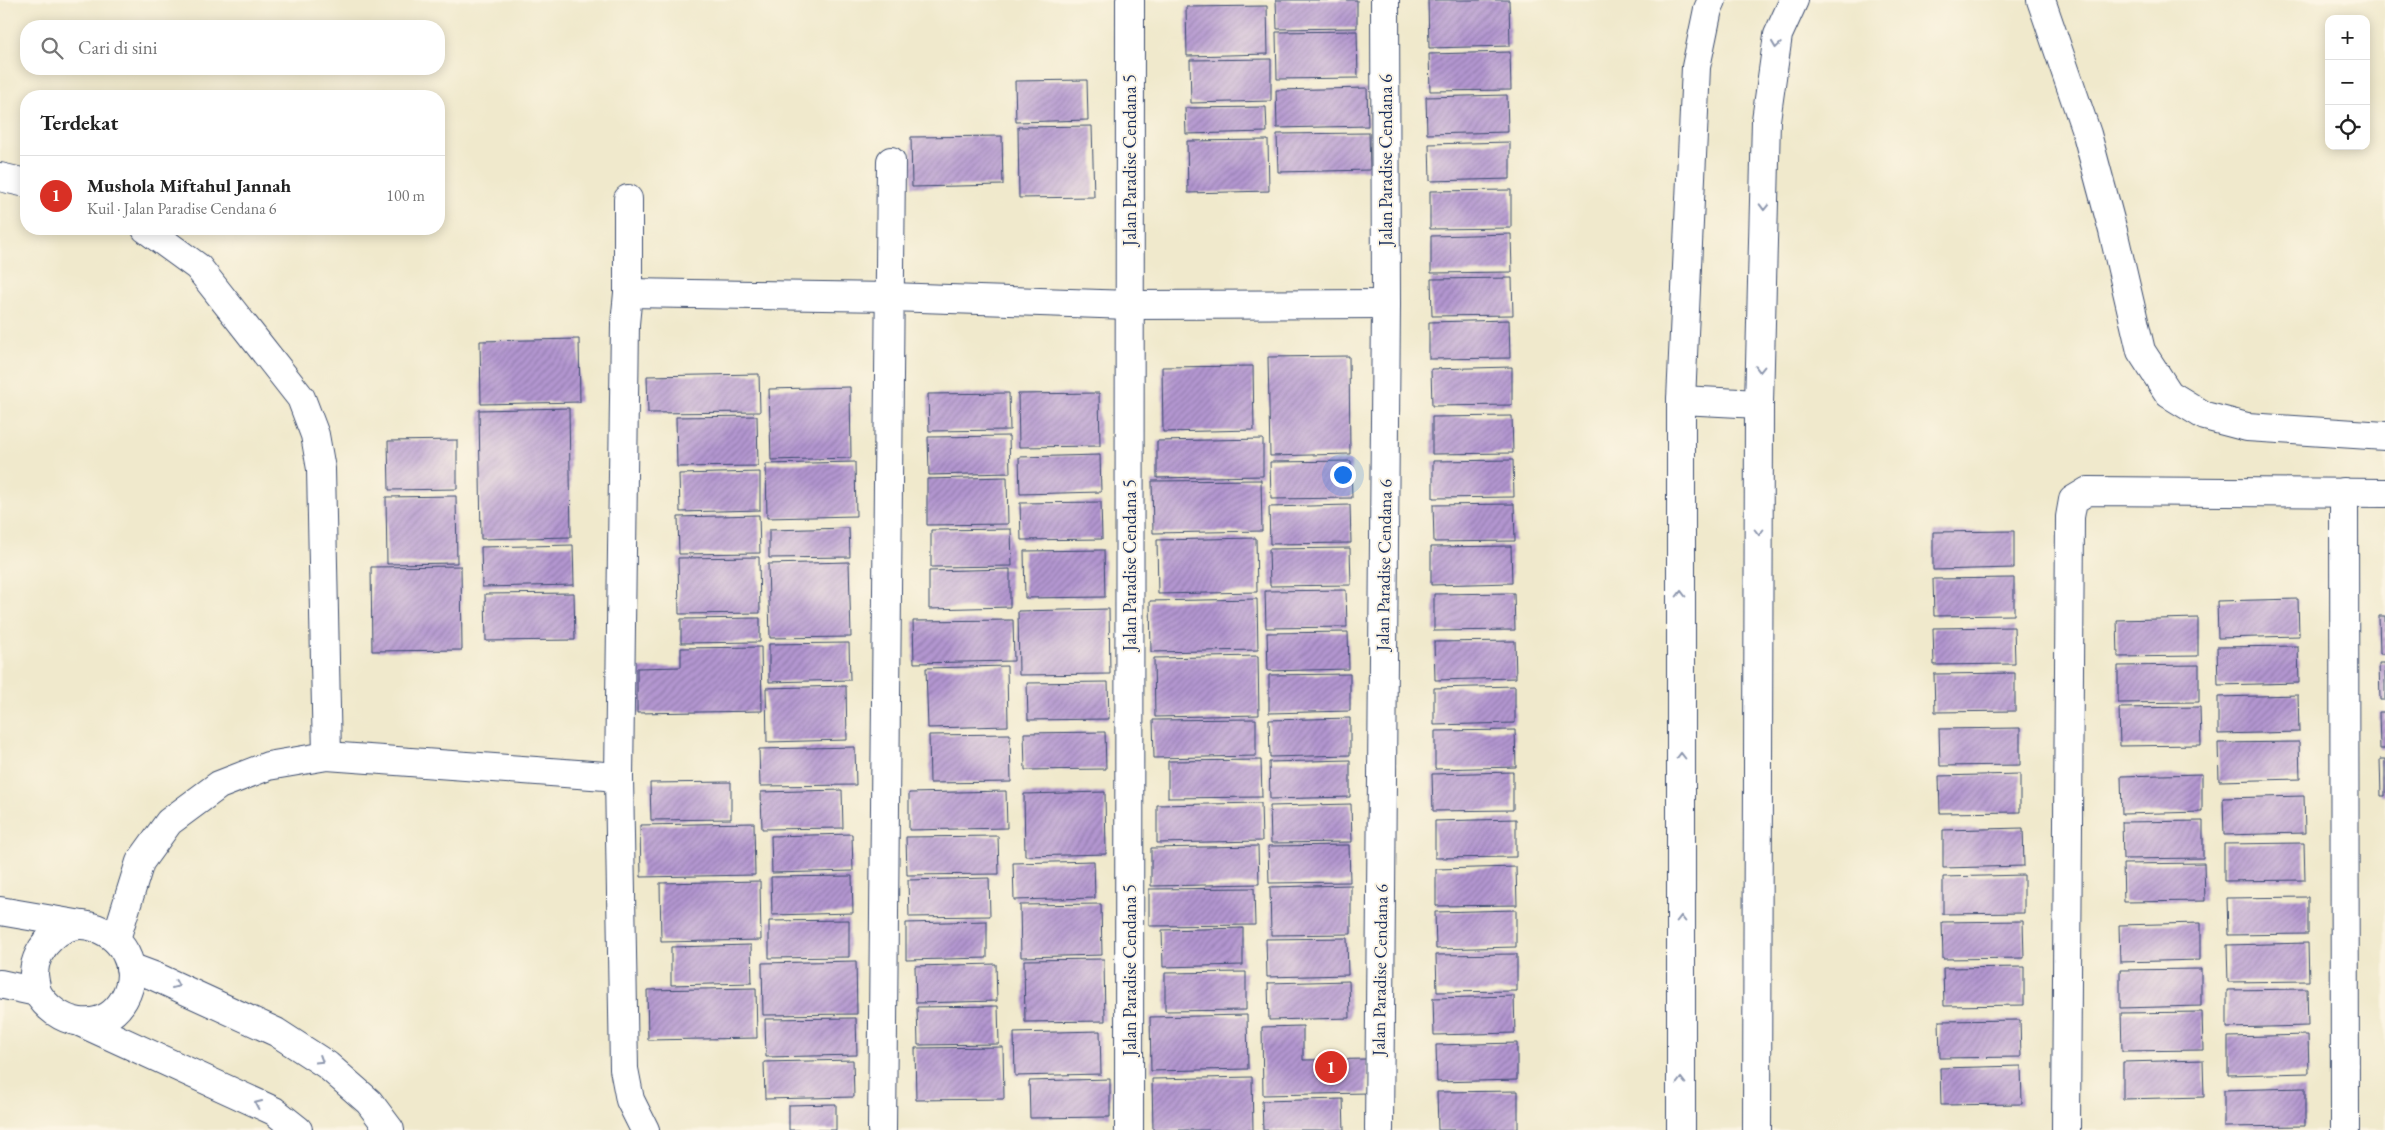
<!DOCTYPE html>
<html lang="id">
<head>
<meta charset="utf-8">
<style>
  :root { --surface:#fff; --page:#f6f6f6; --text:#222; --muted:#767676; --line:#e0e0e0; --accent:#d93025 }
  body { margin:0; font-family:"EB Garamond",serif; background:var(--page); color:var(--text) }
  .controls { position:absolute; right:15px; top:15px; display:grid; overflow:hidden; border-radius:10px; box-shadow:0 2px 12px #0003 }
  .controls button { width:45px; height:45px; display:grid; place-items:center; padding:0; border:0; border-bottom:1px solid var(--line); background:var(--surface); color:var(--text); font:25px sans-serif }
  .you { position:absolute; left:1342px; top:474px; width:18px; height:18px; margin:-12px; border:4px solid #fff; border-radius:50%; background:#1a73e8; box-shadow:0 0 0 8px #1a73e833 }
  .badge { display:grid; place-items:center; width:32px; height:32px; border-radius:50%; background:var(--accent); color:#fff; font-size:16px; font-weight:700 }
  .pin { position:absolute; translate:-50% -50%; border:2px solid #fff; box-shadow:0 1px 5px #0006 }
  .list { margin:0; padding:0; list-style:none }
  h2 { display:flex; justify-content:space-between; align-items:center; height:65px; margin:0; padding:0 20px; font-size:21px }
  h2 small { font-size:16px; font-weight:400; color:var(--muted) }
  .list li { display:grid; grid-template-columns:32px 1fr auto; gap:15px; align-items:center; box-sizing:border-box; height:80px; padding:0 20px; border-top:1px solid var(--line) }
  .list b { display:block; font-size:19px; white-space:nowrap }
  .list p { margin:0; font-size:16px; white-space:nowrap; color:var(--muted) }
  .list em { font-size:16px; font-style:normal; color:var(--muted) }
  .icon { flex:none; width:28px; height:28px; fill:none; stroke:currentColor; stroke-width:2; stroke-linecap:round; stroke-linejoin:round }
  .map { position:relative; flex:none; width:2385px; height:1130px; overflow:hidden }
  .search { position:absolute; background:var(--surface); box-shadow:0 2px 12px #0003; left:20px; top:20px; width:425px; height:55px; display:flex; align-items:center; gap:12px; box-sizing:border-box; padding:0 18px; border-radius:20px; color:var(--muted); font-size:19px }
  .panel { position:absolute; background:var(--surface); box-shadow:0 2px 12px #0003; left:20px; top:90px; width:425px; height:145px; border-radius:20px }
  .map>svg:first-child { display:block }
</style>
</head>
<body>
<div class="map">
<svg width="2385" height="1130" viewBox="0 0 2385 1130">
  <defs>
    <pattern id="building-hatch" width="6" height="6" patternUnits="userSpaceOnUse" patternTransform="scale(1.25)"><rect width="6" height="6" fill="#b396d0"/><path d="M-1 1l2-2M0 6l6-6M5 7l2-2" fill="none" stroke="#917bac"/></pattern>
  </defs>
  <rect width="100%" height="100%" fill="#fcf5e5"/>
  <filter id="ink" filterUnits="userSpaceOnUse"><feTurbulence type="fractalNoise" baseFrequency=".02" numOctaves="2"/><feDisplacementMap in="SourceGraphic" scale="10" xChannelSelector="R" yChannelSelector="G"/><feConvolveMatrix kernelMatrix="1 2 1 2 8 2 1 2 1" color-interpolation-filters="sRGB"/></filter>
  <filter id="wash" filterUnits="userSpaceOnUse"><feTurbulence type="fractalNoise" baseFrequency=".0096" numOctaves="4" result="noise"/><feDisplacementMap in="SourceGraphic" scale="20" xChannelSelector="R" yChannelSelector="G"/><feGaussianBlur stdDeviation="1.12" result="paint"/><feColorMatrix in="noise" values="0 0 0 0 0 0 0 0 0 0 0 0 0 0 0 0 0 1.4 0 .05"/><feComposite in="paint" operator="in"/></filter>
  <g filter="url(#wash)">
    <rect width="100%" height="100%" fill="#f0e9cc"/>
    <g id="blocks">
      <g fill="url(#building-hatch)">
        <path d="M 1276,0 L 1357,0 L 1357,28 L 1277,29 Z"/>
        <path d="M 1428,0 L 1509,0 L 1510,46 L 1429,48 Z"/>
        <path d="M 1267,6 L 1268,54 L 1187,56 L 1186,7 Z"/>
        <path d="M 1357,31 L 1358,78 L 1277,79 L 1276,32 Z"/>
        <path d="M 1510,52 L 1511,90 L 1430,91 L 1429,54 Z"/>
        <path d="M 1271,59 L 1271,101 L 1191,103 L 1190,60 Z"/>
        <path d="M 1087,80 L 1088,120 L 1016,122 L 1015,81 Z"/>
        <path d="M 1367,88 L 1368,126 L 1277,128 L 1276,90 Z"/>
        <path d="M 1507,95 L 1508,132 L 1427,134 L 1426,97 Z"/>
        <path d="M 1266,107 L 1267,132 L 1186,134 L 1185,108 Z"/>
        <path d="M 1092,126 L 1094,197 L 1019,198 L 1018,127 Z"/>
        <path d="M 1369,133 L 1370,170 L 1278,172 L 1277,134 Z"/>
        <path d="M 1002,136 L 1003,185 L 912,187 L 911,137 Z"/>
        <path d="M 1268,140 L 1269,191 L 1188,193 L 1187,141 Z"/>
        <path d="M 1510,142 L 1510,179 L 1430,181 L 1429,144 Z"/>
        <path d="M 1511,190 L 1511,228 L 1430,229 L 1430,191 Z"/>
        <path d="M 1511,234 L 1512,272 L 1431,273 L 1431,236 Z"/>
        <path d="M 1512,278 L 1513,315 L 1432,316 L 1431,279 Z"/>
        <path d="M 1509,320 L 1510,358 L 1429,359 L 1429,322 Z"/>
        <path d="M 579,339 L 580,402 L 481,404 L 480,341 Z"/>
        <path d="M 1349,356 L 1350,454 L 1270,456 L 1268,357 Z"/>
        <path d="M 1253,366 L 1254,430 L 1163,432 L 1162,367 Z"/>
        <path d="M 1512,367 L 1512,405 L 1432,406 L 1431,369 Z"/>
        <path d="M 759,374 L 760,412 L 648,413 L 647,376 Z"/>
        <path d="M 850,387 L 851,458 L 771,460 L 769,389 Z"/>
        <path d="M 1009,393 L 1010,430 L 929,431 L 928,394 Z"/>
        <path d="M 1099,393 L 1100,446 L 1019,447 L 1018,394 Z"/>
        <path d="M 569,408 L 571,537 L 481,539 L 479,410 Z"/>
        <path d="M 757,416 L 758,466 L 677,467 L 676,417 Z"/>
        <path d="M 1512,416 L 1513,453 L 1432,454 L 1432,417 Z"/>
        <path d="M 1009,436 L 1010,473 L 929,475 L 928,437 Z"/>
        <path d="M 1263,439 L 1263,476 L 1157,478 L 1157,441 Z"/>
        <path d="M 457,440 L 457,489 L 389,490 L 388,441 Z"/>
        <path d="M 1100,455 L 1101,492 L 1020,494 L 1019,457 Z"/>
        <path d="M 1513,460 L 1514,497 L 1433,498 L 1433,461 Z"/>
        <path d="M 1351,461 L 1352,498 L 1271,499 L 1270,462 Z"/>
        <path d="M 855,462 L 856,516 L 767,518 L 766,464 Z"/>
        <path d="M 760,472 L 760,510 L 680,512 L 679,474 Z"/>
        <path d="M 1007,477 L 1008,524 L 927,525 L 927,479 Z"/>
        <path d="M 1261,480 L 1262,531 L 1153,533 L 1152,481 Z"/>
        <path d="M 456,496 L 457,563 L 387,564 L 386,497 Z"/>
        <path d="M 1101,502 L 1102,539 L 1021,540 L 1020,503 Z"/>
        <path d="M 1514,504 L 1515,541 L 1434,542 L 1433,505 Z"/>
        <path d="M 1350,505 L 1351,543 L 1270,544 L 1269,507 Z"/>
        <path d="M 759,515 L 760,553 L 679,554 L 678,517 Z"/>
        <path d="M 849,528 L 850,557 L 769,558 L 769,530 Z"/>
        <path d="M 1011,529 L 1012,566 L 931,567 L 931,530 Z"/>
        <path d="M 2014,531 L 2014,568 L 1933,570 L 1933,532 Z"/>
        <path d="M 1256,538 L 1257,592 L 1158,594 L 1157,540 Z"/>
        <path d="M 573,545 L 574,585 L 482,587 L 481,547 Z"/>
        <path d="M 1511,546 L 1512,583 L 1431,585 L 1431,547 Z"/>
        <path d="M 1350,548 L 1351,585 L 1270,586 L 1269,549 Z"/>
        <path d="M 1104,550 L 1105,597 L 1025,598 L 1024,551 Z"/>
        <path d="M 759,557 L 760,613 L 679,614 L 678,558 Z"/>
        <path d="M 849,562 L 851,637 L 770,638 L 768,564 Z"/>
        <path d="M 461,566 L 462,650 L 372,651 L 371,567 Z"/>
        <path d="M 1010,569 L 1010,607 L 929,609 L 929,571 Z"/>
        <path d="M 2014,578 L 2014,615 L 1934,616 L 1933,579 Z"/>
        <path d="M 1346,590 L 1347,627 L 1266,628 L 1265,591 Z"/>
        <path d="M 574,593 L 575,640 L 486,641 L 485,594 Z"/>
        <path d="M 1514,593 L 1515,630 L 1434,631 L 1434,594 Z"/>
        <path d="M 1257,599 L 1258,650 L 1151,652 L 1150,601 Z"/>
        <path d="M 2298,599 L 2299,636 L 2218,638 L 2217,601 Z"/>
        <path d="M 1109,609 L 1110,674 L 1019,675 L 1018,611 Z"/>
        <path d="M 2379,616 L 2385,616 L 2385,654 L 2380,654 Z"/>
        <path d="M 760,618 L 760,642 L 681,643 L 681,619 Z"/>
        <path d="M 2198,618 L 2198,656 L 2118,657 L 2117,620 Z"/>
        <path d="M 1013,620 L 1014,661 L 914,663 L 913,621 Z"/>
        <path d="M 2014,627 L 2015,664 L 1934,665 L 1933,628 Z"/>
        <path d="M 1348,632 L 1349,669 L 1268,671 L 1267,633 Z"/>
        <path d="M 1515,641 L 1516,678 L 1435,680 L 1434,642 Z"/>
        <path d="M 849,643 L 850,680 L 769,682 L 769,644 Z"/>
        <path d="M 2298,646 L 2299,683 L 2218,685 L 2217,647 Z"/>
        <path d="M 761,647 L 762,711 L 637,713 L 637,668 L 681,667 L 681,648 Z"/>
        <path d="M 1258,656 L 1259,715 L 1155,717 L 1154,658 Z"/>
        <path d="M 2379,663 L 2385,663 L 2385,700 L 2380,700 Z"/>
        <path d="M 2199,665 L 2199,702 L 2118,703 L 2118,666 Z"/>
        <path d="M 1007,666 L 1008,726 L 928,728 L 926,668 Z"/>
        <path d="M 2015,673 L 2015,711 L 1935,712 L 1934,674 Z"/>
        <path d="M 1350,674 L 1350,711 L 1269,713 L 1269,675 Z"/>
        <path d="M 1108,682 L 1109,719 L 1028,720 L 1027,683 Z"/>
        <path d="M 846,686 L 847,740 L 767,742 L 766,688 Z"/>
        <path d="M 1515,686 L 1515,723 L 1434,725 L 1434,688 Z"/>
        <path d="M 2298,695 L 2299,732 L 2218,734 L 2218,697 Z"/>
        <path d="M 2200,707 L 2201,745 L 2120,746 L 2119,708 Z"/>
        <path d="M 2379,712 L 2385,712 L 2385,749 L 2380,749 Z"/>
        <path d="M 1350,718 L 1350,755 L 1270,757 L 1269,720 Z"/>
        <path d="M 1256,719 L 1256,756 L 1154,758 L 1153,720 Z"/>
        <path d="M 2020,728 L 2020,765 L 1940,766 L 1939,729 Z"/>
        <path d="M 1515,730 L 1516,767 L 1435,769 L 1435,731 Z"/>
        <path d="M 1105,732 L 1106,769 L 1025,770 L 1024,733 Z"/>
        <path d="M 1010,734 L 1011,782 L 930,783 L 929,735 Z"/>
        <path d="M 2299,742 L 2300,779 L 2219,781 L 2218,743 Z"/>
        <path d="M 855,747 L 856,785 L 760,786 L 759,749 Z"/>
        <path d="M 2380,759 L 2385,759 L 2385,796 L 2381,796 Z"/>
        <path d="M 1261,760 L 1262,797 L 1168,798 L 1168,761 Z"/>
        <path d="M 1350,760 L 1350,797 L 1270,799 L 1269,762 Z"/>
        <path d="M 1513,772 L 1513,810 L 1433,811 L 1432,774 Z"/>
        <path d="M 2020,774 L 2020,812 L 1940,813 L 1939,776 Z"/>
        <path d="M 2202,774 L 2202,812 L 2122,814 L 2121,776 Z"/>
        <path d="M 731,782 L 731,819 L 651,820 L 650,783 Z"/>
        <path d="M 842,790 L 843,828 L 762,829 L 761,792 Z"/>
        <path d="M 1006,791 L 1007,828 L 909,830 L 909,793 Z"/>
        <path d="M 1105,792 L 1106,854 L 1025,856 L 1024,794 Z"/>
        <path d="M 2304,796 L 2305,833 L 2224,835 L 2223,798 Z"/>
        <path d="M 1261,803 L 1262,841 L 1157,843 L 1157,805 Z"/>
        <path d="M 1351,804 L 1352,842 L 1271,843 L 1270,806 Z"/>
        <path d="M 1516,819 L 1516,857 L 1435,858 L 1435,821 Z"/>
        <path d="M 2203,821 L 2203,858 L 2123,859 L 2122,822 Z"/>
        <path d="M 754,823 L 755,875 L 641,877 L 640,825 Z"/>
        <path d="M 2023,828 L 2024,866 L 1943,868 L 1943,830 Z"/>
        <path d="M 852,834 L 853,871 L 772,873 L 771,836 Z"/>
        <path d="M 998,836 L 999,874 L 907,875 L 906,837 Z"/>
        <path d="M 2304,843 L 2305,880 L 2224,881 L 2224,844 Z"/>
        <path d="M 1349,845 L 1350,882 L 1269,883 L 1268,846 Z"/>
        <path d="M 1258,846 L 1259,884 L 1151,886 L 1151,848 Z"/>
        <path d="M 1094,861 L 1095,898 L 1014,900 L 1013,863 Z"/>
        <path d="M 2204,863 L 2205,901 L 2124,902 L 2123,864 Z"/>
        <path d="M 1516,867 L 1517,905 L 1436,906 L 1436,869 Z"/>
        <path d="M 2024,875 L 2024,913 L 1943,914 L 1943,877 Z"/>
        <path d="M 852,876 L 853,913 L 772,915 L 771,877 Z"/>
        <path d="M 989,878 L 990,916 L 909,917 L 908,880 Z"/>
        <path d="M 760,881 L 761,940 L 661,942 L 660,883 Z"/>
        <path d="M 1351,885 L 1351,934 L 1271,935 L 1270,887 Z"/>
        <path d="M 1254,888 L 1255,925 L 1149,926 L 1149,889 Z"/>
        <path d="M 2308,897 L 2308,934 L 2228,935 L 2227,898 Z"/>
        <path d="M 1101,904 L 1102,955 L 1021,957 L 1020,905 Z"/>
        <path d="M 1516,910 L 1516,947 L 1436,949 L 1435,912 Z"/>
        <path d="M 849,920 L 849,957 L 769,958 L 769,921 Z"/>
        <path d="M 987,921 L 987,958 L 906,960 L 906,923 Z"/>
        <path d="M 2023,921 L 2024,958 L 1943,959 L 1942,922 Z"/>
        <path d="M 2200,923 L 2200,960 L 2120,962 L 2119,925 Z"/>
        <path d="M 1243,928 L 1243,965 L 1163,967 L 1162,930 Z"/>
        <path d="M 1347,938 L 1348,975 L 1267,977 L 1266,939 Z"/>
        <path d="M 2308,943 L 2309,981 L 2228,982 L 2227,945 Z"/>
        <path d="M 751,945 L 752,983 L 671,985 L 671,947 Z"/>
        <path d="M 1517,954 L 1517,991 L 1437,992 L 1436,955 Z"/>
        <path d="M 1104,959 L 1105,1021 L 1025,1022 L 1024,960 Z"/>
        <path d="M 856,961 L 857,1014 L 763,1015 L 762,963 Z"/>
        <path d="M 996,964 L 997,1001 L 916,1003 L 915,966 Z"/>
        <path d="M 2024,967 L 2024,1005 L 1944,1006 L 1943,968 Z"/>
        <path d="M 2201,969 L 2201,1006 L 2120,1008 L 2120,970 Z"/>
        <path d="M 1246,972 L 1246,1010 L 1165,1011 L 1165,973 Z"/>
        <path d="M 1349,981 L 1350,1018 L 1269,1020 L 1268,983 Z"/>
        <path d="M 756,988 L 757,1038 L 648,1040 L 647,990 Z"/>
        <path d="M 2307,989 L 2308,1026 L 2227,1028 L 2227,990 Z"/>
        <path d="M 1514,996 L 1515,1033 L 1434,1035 L 1433,998 Z"/>
        <path d="M 998,1006 L 999,1044 L 918,1045 L 917,1007 Z"/>
        <path d="M 2202,1012 L 2203,1050 L 2122,1051 L 2121,1013 Z"/>
        <path d="M 1247,1015 L 1248,1069 L 1151,1071 L 1150,1017 Z"/>
        <path d="M 856,1018 L 857,1055 L 766,1057 L 765,1019 Z"/>
        <path d="M 2020,1020 L 2021,1057 L 1940,1058 L 1939,1021 Z"/>
        <path d="M 1303,1026 L 1303,1060 L 1367,1059 L 1367,1093 L 1263,1095 L 1262,1027 Z"/>
        <path d="M 1100,1031 L 1101,1074 L 1015,1076 L 1014,1033 Z"/>
        <path d="M 2308,1035 L 2309,1073 L 2228,1075 L 2228,1037 Z"/>
        <path d="M 1517,1043 L 1517,1080 L 1437,1082 L 1436,1045 Z"/>
        <path d="M 1003,1047 L 1004,1099 L 916,1100 L 915,1048 Z"/>
        <path d="M 853,1060 L 854,1097 L 765,1099 L 764,1062 Z"/>
        <path d="M 2203,1060 L 2204,1097 L 2123,1099 L 2123,1062 Z"/>
        <path d="M 2021,1066 L 2022,1104 L 1941,1105 L 1940,1068 Z"/>
        <path d="M 1252,1077 L 1253,1130 L 1153,1130 L 1152,1079 Z"/>
        <path d="M 1110,1079 L 1110,1117 L 1030,1118 L 1029,1081 Z"/>
        <path d="M 2305,1088 L 2305,1126 L 2224,1127 L 2224,1090 Z"/>
        <path d="M 1518,1091 L 1518,1129 L 1438,1130 L 1437,1092 Z"/>
        <path d="M 1343,1099 L 1344,1130 L 1263,1130 L 1262,1101 Z"/>
        <path d="M 836,1104 L 836,1130 L 789,1130 L 789,1105 Z"/>
      </g>
    </g>
  </g>
  <g filter="url(#ink)">
    <use href="#blocks" fill-opacity="0" stroke="#3b4b6e" stroke-width="1"/>
    <g fill="none" stroke-linecap="round" stroke-linejoin="round">
      <defs>
        <g id="minor">
          <path d="M 2041,0 L 2087,134 L 2113,231 L 2141,351 L 2169,394 L 2205,416 L 2247,427 L 2385,436"/>
          <path d="M 0,177 L 26,183"/>
          <path d="M 628,199 L 628,293"/>
          <path d="M 146,229 L 198,267 L 301,398 L 315,435 L 321,469 L 327,756"/>
          <path d="M 1681,400 L 1759,404"/>
          <path d="M 2344,492 L 2345,1130"/>
          <path d="M 0,911 L 82,925"/>
          <path d="M 116,939 L 140,862 L 169,822 L 219,785 L 268,766 L 327,756 L 619,777"/>
          <path d="M 130,967 L 154,976 L 276,1032 L 327,1065 L 369,1102 L 390,1130"/>
          <path d="M 0,984 L 37,992 C 55,1024 102,1037 124,999 C 142,967 122,934 89,926 C 62,920 35,947 34,973 C 34,979 36,986 37,992"/>
          <path d="M 82,1023 L 274,1111 L 298,1130"/>
          <path d="M 645,1130 L 630,1100 L 624,1069 L 619,777 L 625,324 L 628,293 L 890,297 L 1130,305 L 1386,304"/>
          <path d="M 882,1130 L 891,161"/>
          <path d="M 1129,1130 L 1130,0"/>
          <path d="M 1379,1130 L 1386,304 L 1385,0"/>
          <path d="M 1681,1130 L 1681,400 L 1696,67 L 1708,9 L 1712,0"/>
          <path d="M 1757,1130 L 1759,404 L 1766,120 L 1778,35 L 1794,0"/>
          <path d="M 2066,1130 L 2070,517 L 2073,500 L 2088,491 L 2385,493"/>
        </g>
      </defs>
      <use href="#minor" stroke="#3b4b6e" stroke-width="30"/>
      <use href="#minor" stroke="#fff" stroke-width="28"/>
    </g>
    <defs><path id="oneway-chevron" d="M-2-3.5L2.5 0L-2 3.5" fill="none" stroke-width="1.6" stroke-linecap="round" stroke-linejoin="round" transform="scale(1.25)"/></defs>
    <g stroke="#8d97ae">
      <use href="#oneway-chevron" transform="translate(1776 45) rotate(98)"/>
      <use href="#oneway-chevron" transform="translate(1764 207) rotate(91)"/>
      <use href="#oneway-chevron" transform="translate(1760 369) rotate(91)"/>
      <use href="#oneway-chevron" transform="translate(1759 532) rotate(90)"/>
      <use href="#oneway-chevron" transform="translate(1681 594) rotate(-90)"/>
      <use href="#oneway-chevron" transform="translate(1681 756) rotate(-90)"/>
      <use href="#oneway-chevron" transform="translate(1681 919) rotate(-90)"/>
      <use href="#oneway-chevron" transform="translate(176 985) rotate(24)"/>
      <use href="#oneway-chevron" transform="translate(320 1060) rotate(32)"/>
      <use href="#oneway-chevron" transform="translate(1681 1081) rotate(-90)"/>
      <use href="#oneway-chevron" transform="translate(258 1104) rotate(-155)"/>
    </g>
  </g>
  <g text-anchor="middle" stroke-width="4" stroke-linejoin="round" paint-order="stroke">
    <g font-size="18" fill="#1b2f5e" stroke="#fcf5e5">
      <text transform="translate(1130 160) rotate(-90)" y="6">Jalan Paradise Cendana 5</text>
      <text transform="translate(1386 160) rotate(-90)" y="6">Jalan Paradise Cendana 6</text>
      <text transform="translate(1130 565) rotate(-90)" y="6">Jalan Paradise Cendana 5</text>
      <text transform="translate(1384 565) rotate(-89)" y="6">Jalan Paradise Cendana 6</text>
      <text transform="translate(1130 970) rotate(-90)" y="6">Jalan Paradise Cendana 5</text>
      <text transform="translate(1380 970) rotate(-89)" y="6">Jalan Paradise Cendana 6</text>
    </g>
  </g>
</svg>
<div class="controls">
<button>+</button>
<button>−</button>
<button><svg class="icon" aria-label="locate" viewBox="0 0 24 24"><circle cx="12" cy="12" r="6"/><path d="M12 2v4M12 18v4M2 12h4M18 12h4"/></svg></button>
</div>
<div class="you"></div>
<div class="pin badge" style="left:1331px;top:1067px">1</div>
<div class="search"><svg class="icon" aria-label="search" viewBox="0 0 24 24"><circle cx="10" cy="10" r="6"/><path d="M15 15l6 6"/></svg>Cari di sini</div>
<section class="panel">
<h2>Terdekat<small></small></h2>
<ul class="list">
<li><span class="badge">1</span><div><b>Mushola Miftahul Jannah</b><p>Kuil · Jalan Paradise Cendana 6</p></div><em>100 m</em></li>
</ul>
</section>
</div>
</body>
</html>
